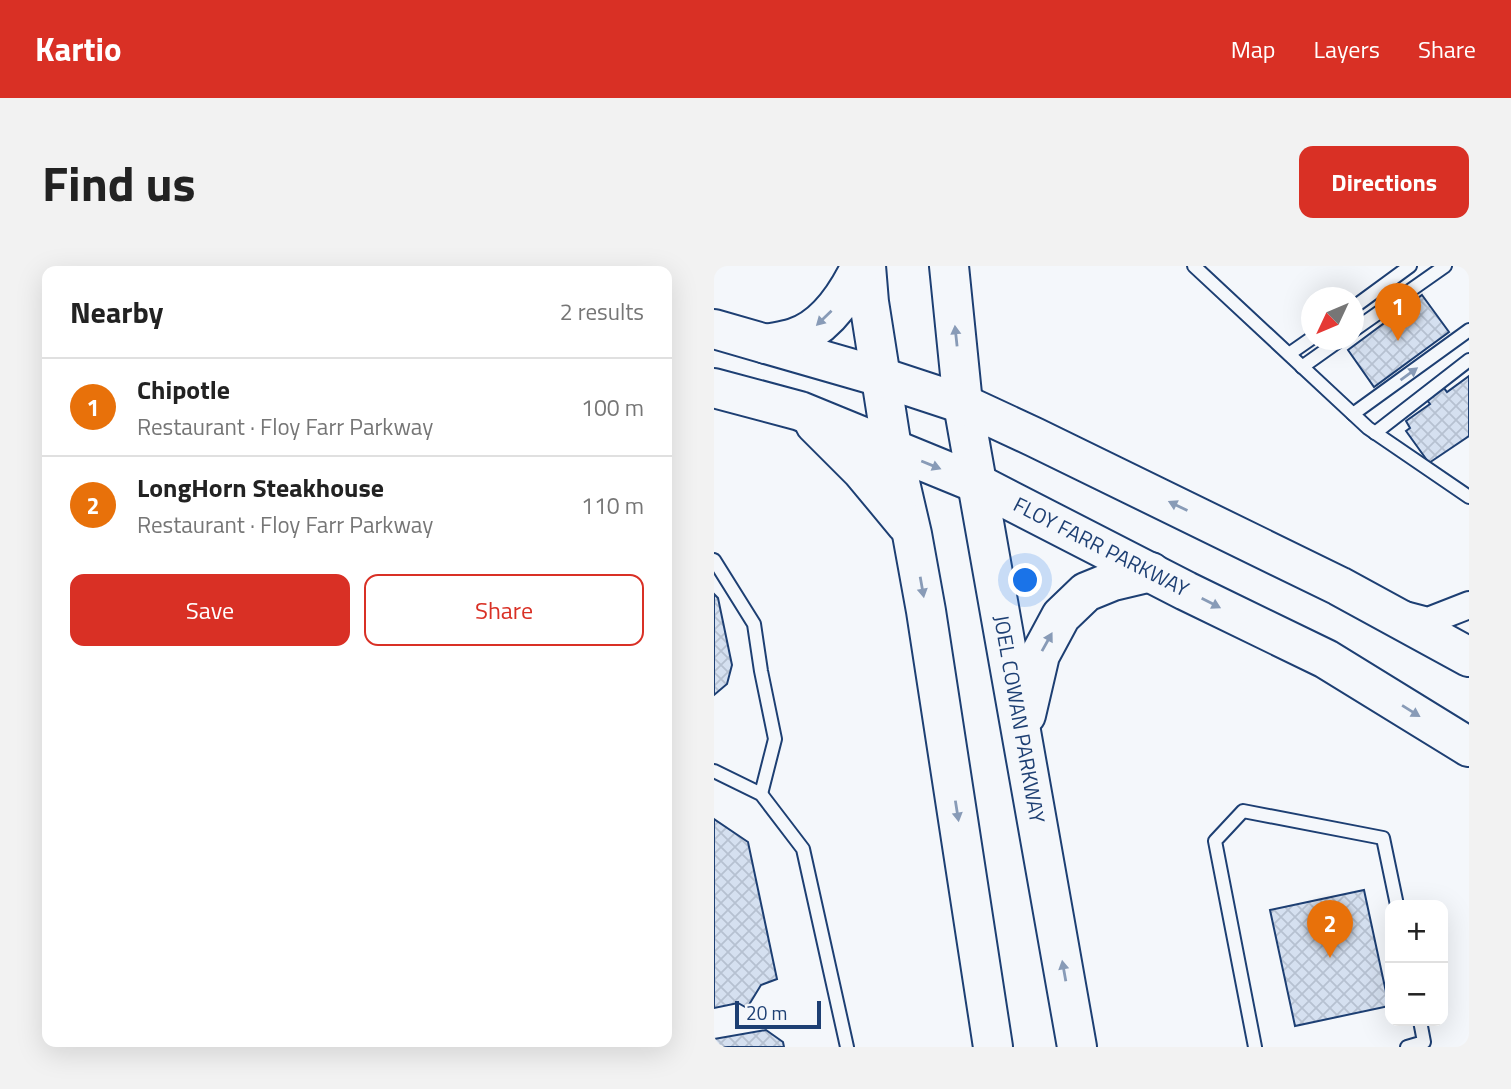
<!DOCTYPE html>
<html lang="en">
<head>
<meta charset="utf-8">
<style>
  :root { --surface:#fff; --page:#f2f2f2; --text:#222; --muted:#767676; --line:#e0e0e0; --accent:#d93025 }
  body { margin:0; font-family:"Titillium Web",sans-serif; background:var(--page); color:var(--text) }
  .controls { position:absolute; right:21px; bottom:21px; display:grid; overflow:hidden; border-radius:14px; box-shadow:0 7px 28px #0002 }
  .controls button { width:63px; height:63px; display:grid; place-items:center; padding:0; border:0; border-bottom:2px solid var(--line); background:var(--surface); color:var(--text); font:35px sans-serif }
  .compass { position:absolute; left:587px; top:21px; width:63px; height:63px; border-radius:50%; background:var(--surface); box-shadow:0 7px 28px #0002; rotate:226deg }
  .scale { position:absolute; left:21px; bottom:18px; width:86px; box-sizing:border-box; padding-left:7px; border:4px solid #1d3f73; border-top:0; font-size:19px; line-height:24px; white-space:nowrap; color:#1d3f73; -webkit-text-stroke:5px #f4f7fb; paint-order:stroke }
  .you { position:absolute; left:312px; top:315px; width:24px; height:24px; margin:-18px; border:5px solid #fff; border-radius:50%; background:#1a73e8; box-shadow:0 0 0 10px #1a73e833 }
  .badge { display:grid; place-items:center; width:46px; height:46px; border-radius:50%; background:var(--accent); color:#fff; font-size:23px; font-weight:700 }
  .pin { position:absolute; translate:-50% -58px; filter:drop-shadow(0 2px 4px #0008) }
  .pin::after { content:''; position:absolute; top:37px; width:24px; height:21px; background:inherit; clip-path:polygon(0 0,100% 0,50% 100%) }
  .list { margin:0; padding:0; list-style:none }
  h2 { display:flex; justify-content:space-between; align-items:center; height:91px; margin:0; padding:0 28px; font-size:30px }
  h2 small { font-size:23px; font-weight:400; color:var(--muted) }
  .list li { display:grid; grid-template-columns:46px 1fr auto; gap:21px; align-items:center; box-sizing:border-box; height:98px; padding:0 28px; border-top:2px solid var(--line) }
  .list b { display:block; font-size:26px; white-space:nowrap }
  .list p { margin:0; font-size:23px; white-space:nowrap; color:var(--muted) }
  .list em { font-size:23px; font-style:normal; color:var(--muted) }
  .actions { display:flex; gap:14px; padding:21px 28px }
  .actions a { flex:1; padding:16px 0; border:2px solid var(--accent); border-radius:14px; text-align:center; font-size:24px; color:var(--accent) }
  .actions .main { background:var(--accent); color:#fff }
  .map { position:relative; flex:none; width:755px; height:781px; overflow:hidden; border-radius:14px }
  header { display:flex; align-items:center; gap:42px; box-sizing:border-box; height:98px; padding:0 35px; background:var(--accent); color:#fff }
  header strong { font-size:33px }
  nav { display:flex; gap:38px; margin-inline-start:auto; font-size:24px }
  .intro { display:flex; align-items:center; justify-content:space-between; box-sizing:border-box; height:168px; padding:0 42px }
  h1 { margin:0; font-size:49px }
  .button { padding:18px 32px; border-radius:14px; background:var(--accent); color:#fff; font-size:24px; font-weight:700 }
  main { display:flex; gap:42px; padding:0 42px }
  aside { flex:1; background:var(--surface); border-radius:14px; box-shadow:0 7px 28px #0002 }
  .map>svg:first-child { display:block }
</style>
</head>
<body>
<header>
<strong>Kartio</strong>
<nav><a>Map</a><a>Layers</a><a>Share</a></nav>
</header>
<div class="intro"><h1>Find us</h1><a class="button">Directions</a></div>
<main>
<aside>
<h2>Nearby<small>2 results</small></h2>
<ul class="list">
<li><span class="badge" style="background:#e8710a">1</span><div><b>Chipotle</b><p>Restaurant · Floy Farr Parkway</p></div><em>100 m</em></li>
<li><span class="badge" style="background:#e8710a">2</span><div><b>LongHorn Steakhouse</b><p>Restaurant · Floy Farr Parkway</p></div><em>110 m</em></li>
</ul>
<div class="actions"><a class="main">Save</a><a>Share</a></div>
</aside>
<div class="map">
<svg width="755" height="781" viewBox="0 0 755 781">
  <defs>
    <pattern id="building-cross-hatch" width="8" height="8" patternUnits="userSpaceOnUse" patternTransform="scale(1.75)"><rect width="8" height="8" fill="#d5e0f0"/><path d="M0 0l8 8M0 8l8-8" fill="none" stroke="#b6c1d1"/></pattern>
  </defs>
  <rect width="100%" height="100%" fill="#f4f7fb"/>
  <g fill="url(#building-cross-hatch)" stroke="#1d3f73" stroke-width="2">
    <path d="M 708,29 L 735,66 L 660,121 L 634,84 Z"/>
    <path d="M 755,110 L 755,170 L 715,197 L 692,165 L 696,162 L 692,155 L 716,138 L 710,130 L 727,118 L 733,126 Z"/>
    <path d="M 0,328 L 4,332 L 18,399 L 13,418 L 0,429 Z"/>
    <path d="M 0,553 L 34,576 L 63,713 L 47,719 L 33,742 L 24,737 L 0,742 Z"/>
    <path d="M 650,624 L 675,740 L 581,760 L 556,644 Z"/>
    <path d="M 52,764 L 69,776 L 70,781 L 0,781 L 0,773 Z"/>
  </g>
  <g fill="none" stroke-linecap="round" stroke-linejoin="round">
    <defs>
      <g id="service">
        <path d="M 480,0 L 654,162 L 755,231"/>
        <path d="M 640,41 L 696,0"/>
        <path d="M 640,64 L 731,0"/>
        <path d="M 575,88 L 598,72"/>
        <path d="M 588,101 L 626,74"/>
        <path d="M 639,148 L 755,64"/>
        <path d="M 661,167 L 755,94"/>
        <path d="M 0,294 L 40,358 L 47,405 L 61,473 L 47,528"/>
        <path d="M 0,505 L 47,528 L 89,583 L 133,781"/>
        <path d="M 541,781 L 501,575 L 529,545 L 669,572 L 683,639"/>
        <path d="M 693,781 L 710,776 L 706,755"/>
      </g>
      <path id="minor" d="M 691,349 L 714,355 L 755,339"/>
      <g id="primary">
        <path d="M 152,0 L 155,36 L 178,182 L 198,268 L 212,345 L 279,781"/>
        <path d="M 235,0 L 249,138 L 363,781"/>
        <path d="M 0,63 L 167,111 L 249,138 L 320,171 L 625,320 L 755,391"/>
        <path d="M 52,78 C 61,76 71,75 80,72 C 112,62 133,29 147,0"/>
        <path d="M 0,122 L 86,145 L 262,217 L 472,325 L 612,393 L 755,481"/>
        <path d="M 101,158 L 148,205 L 192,258"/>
        <path d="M 312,449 L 326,389 L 347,350 L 372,326 L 399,315 L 437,306"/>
      </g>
    </defs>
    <use href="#service" stroke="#1d3f73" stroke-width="16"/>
    <use href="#minor" stroke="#1d3f73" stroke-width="30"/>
    <use href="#primary" stroke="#1d3f73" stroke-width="42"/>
    <use href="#service" stroke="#f4f7fb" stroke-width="12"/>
    <use href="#minor" stroke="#f4f7fb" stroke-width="26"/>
    <use href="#primary" stroke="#f4f7fb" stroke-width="38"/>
  </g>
  <defs><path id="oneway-solid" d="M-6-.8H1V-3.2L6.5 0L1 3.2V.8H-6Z" transform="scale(1.75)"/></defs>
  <g fill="#889bb7">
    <use href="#oneway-solid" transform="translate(110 52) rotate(136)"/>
    <use href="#oneway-solid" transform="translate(242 70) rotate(-96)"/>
    <use href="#oneway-solid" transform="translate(695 108) rotate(-36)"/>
    <use href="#oneway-solid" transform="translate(217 199) rotate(22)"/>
    <use href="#oneway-solid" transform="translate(464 240) rotate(-154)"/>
    <use href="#oneway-solid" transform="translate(208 321) rotate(80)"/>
    <use href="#oneway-solid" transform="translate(497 337) rotate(27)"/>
    <use href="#oneway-solid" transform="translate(333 376) rotate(-61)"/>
    <use href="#oneway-solid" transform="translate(697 445) rotate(32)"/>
    <use href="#oneway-solid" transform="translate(243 545) rotate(81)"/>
    <use href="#oneway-solid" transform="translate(350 705) rotate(-100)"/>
  </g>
  <g text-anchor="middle" stroke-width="5" stroke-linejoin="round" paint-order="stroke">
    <g font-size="21" fill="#1d3f73" stroke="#f4f7fb">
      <text transform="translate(387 281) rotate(27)" y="7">FLOY FARR PARKWAY</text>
      <text transform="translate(305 453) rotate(80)" y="7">JOEL COWAN PARKWAY</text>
    </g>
  </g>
</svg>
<div class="controls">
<button>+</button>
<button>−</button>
</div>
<svg class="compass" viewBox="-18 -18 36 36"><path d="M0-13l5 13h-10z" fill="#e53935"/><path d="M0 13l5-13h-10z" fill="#767676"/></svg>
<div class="scale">20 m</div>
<div class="you"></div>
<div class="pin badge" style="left:684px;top:75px;background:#e8710a">1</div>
<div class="pin badge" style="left:616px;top:692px;background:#e8710a">2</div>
</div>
</main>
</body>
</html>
